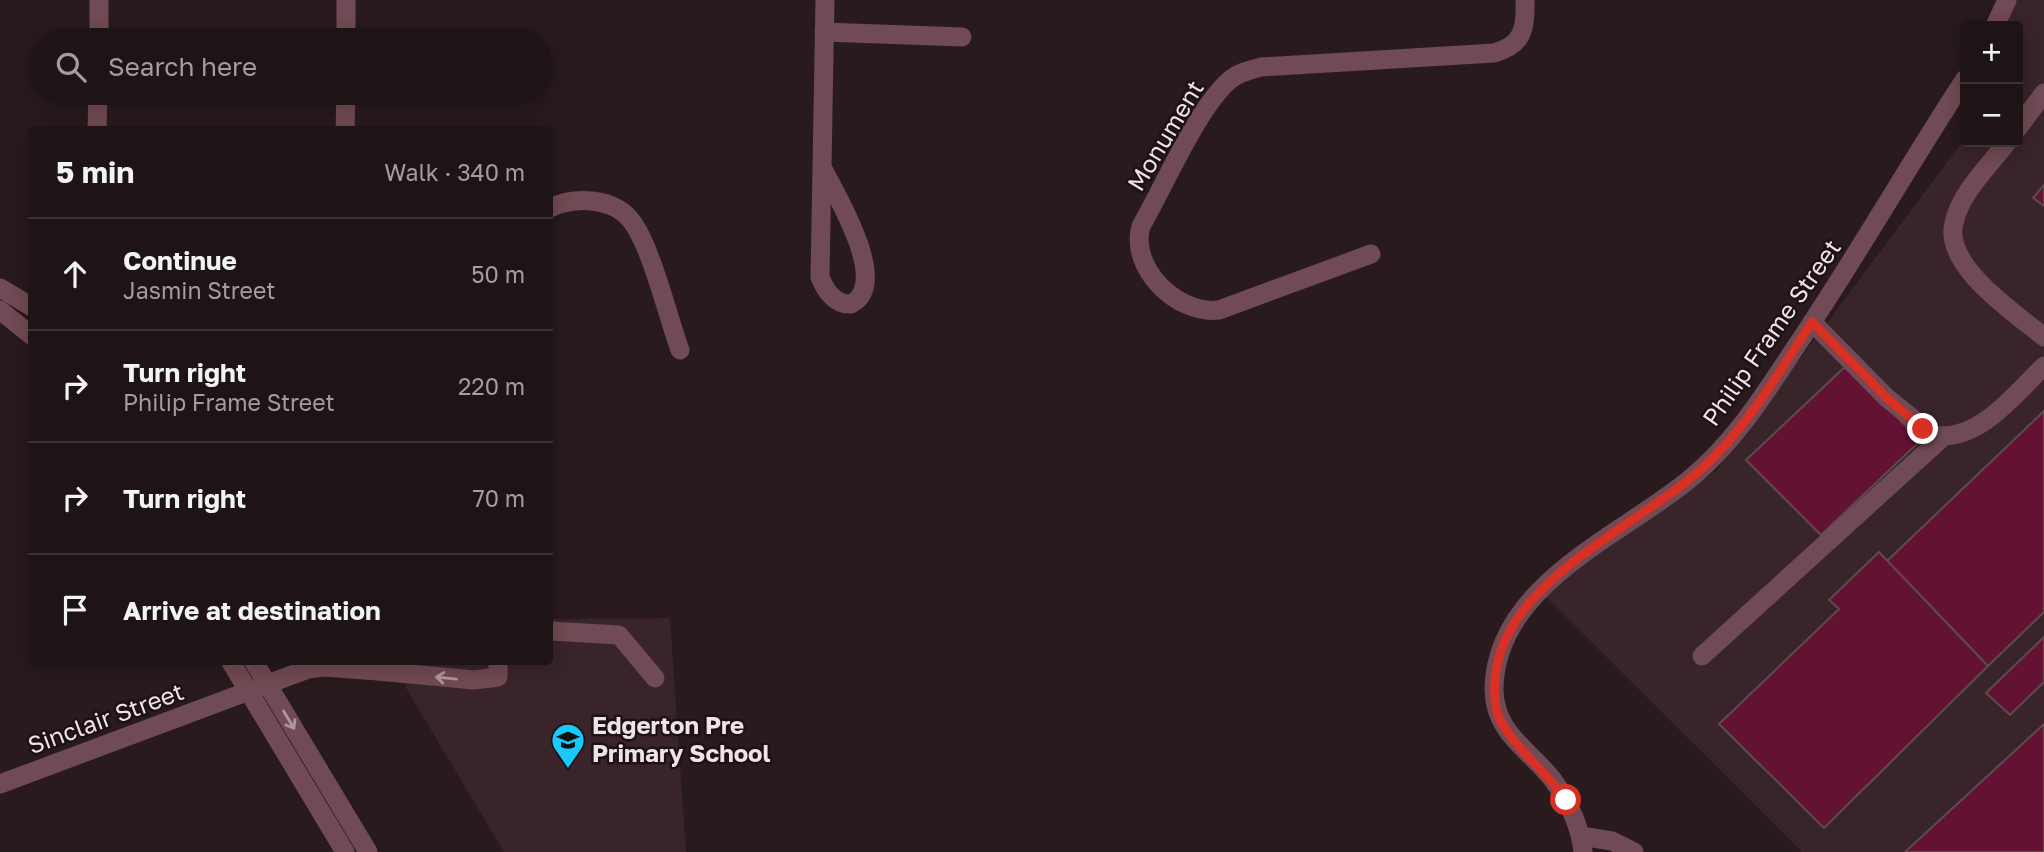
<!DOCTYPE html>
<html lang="en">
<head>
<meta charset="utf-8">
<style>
  :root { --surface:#1e1416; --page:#2b2123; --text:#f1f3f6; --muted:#a19ea1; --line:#3c3335 }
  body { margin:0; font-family:"Golos Text",sans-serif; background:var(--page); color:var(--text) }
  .controls { position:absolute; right:21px; top:21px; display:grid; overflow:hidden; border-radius:7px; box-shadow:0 4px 18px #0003 }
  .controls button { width:63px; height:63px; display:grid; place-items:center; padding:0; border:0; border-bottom:2px solid var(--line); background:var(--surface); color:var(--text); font:35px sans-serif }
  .stop { position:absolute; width:21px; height:21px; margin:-16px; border:5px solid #d93025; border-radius:50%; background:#fff }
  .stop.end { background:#d93025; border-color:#fff; box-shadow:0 2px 7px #0008 }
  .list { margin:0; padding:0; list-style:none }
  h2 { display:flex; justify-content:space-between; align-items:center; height:91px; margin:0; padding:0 28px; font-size:30px }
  h2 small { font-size:23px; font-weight:400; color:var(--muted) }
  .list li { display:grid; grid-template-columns:46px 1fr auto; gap:21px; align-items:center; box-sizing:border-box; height:112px; padding:0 28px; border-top:2px solid var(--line) }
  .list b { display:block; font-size:26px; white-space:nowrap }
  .list p { margin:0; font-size:23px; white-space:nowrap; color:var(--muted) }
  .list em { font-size:23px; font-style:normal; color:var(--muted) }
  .icon { flex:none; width:38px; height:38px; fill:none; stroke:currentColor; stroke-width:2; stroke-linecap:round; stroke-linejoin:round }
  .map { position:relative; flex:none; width:2044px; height:852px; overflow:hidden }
  .search { position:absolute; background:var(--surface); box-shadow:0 4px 18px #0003; left:28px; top:28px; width:525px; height:77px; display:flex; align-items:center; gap:18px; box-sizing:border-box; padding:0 24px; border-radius:38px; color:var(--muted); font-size:26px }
  .panel { position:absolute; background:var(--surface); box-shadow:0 4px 18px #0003; left:28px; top:126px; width:525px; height:539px; border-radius:7px }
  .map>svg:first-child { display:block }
</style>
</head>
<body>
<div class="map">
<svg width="2044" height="852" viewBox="0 0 2044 852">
  <rect width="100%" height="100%" fill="#281a1d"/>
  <g fill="#382429">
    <path d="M 2012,0 L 2044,0 L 2044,852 L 1802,852 L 1543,594 L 1717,470 L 1965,138 L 1965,142 L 2018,142 L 2018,26 L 2008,26 L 2005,16 Z"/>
    <path d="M 670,618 L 686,852 L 504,852 L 406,688 L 406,662 L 550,662 L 550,619 Z"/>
  </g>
  <g fill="#641233" stroke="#5c4b4f" stroke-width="2">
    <path d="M 2044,185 L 2044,206 L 2033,198 Z"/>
    <path d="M 1847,365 L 1920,441 L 1821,535 L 1746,460 Z"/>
    <path d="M 2044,411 L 2044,612 L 1988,666 L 1887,561 Z"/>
    <path d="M 1879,552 L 1988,666 L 1824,828 L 1719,724 L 1839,609 L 1829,600 Z"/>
    <path d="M 2044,637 L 2044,682 L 2010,715 L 1986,693 Z"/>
    <path d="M 2044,724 L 2044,852 L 1905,852 Z"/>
  </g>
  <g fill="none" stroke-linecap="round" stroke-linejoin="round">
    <g stroke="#704a54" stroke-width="19">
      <path d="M 1995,26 L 2007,0"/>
      <path d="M 824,32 L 962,37"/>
      <path d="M 99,40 L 99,0"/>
      <path d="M 346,40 L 346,0"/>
      <path d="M 2018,128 L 2044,93"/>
      <path d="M 97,130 L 98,93"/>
      <path d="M 345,130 L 346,93"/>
      <path d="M 2007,142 C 1990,165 1960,193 1954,223 C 1943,266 2015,313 2044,337"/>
      <path d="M 822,167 C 836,195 891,284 851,304 C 835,305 825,290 820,277 L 825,0"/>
      <path d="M 550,208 C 575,196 615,197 633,223 C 652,250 668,317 680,350"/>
      <path d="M 1371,254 L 1219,310 C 1178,315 1129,269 1141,226 C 1164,187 1198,106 1231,79 C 1240,72 1250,70 1261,67 L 1494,53 C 1523,45 1526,29 1525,0"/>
      <path d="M 0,288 L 32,307"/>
      <path d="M 0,310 L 32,336"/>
      <path d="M 1812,322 L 1887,398 L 1933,435 C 1978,443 2015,394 2044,366"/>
      <path d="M 550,631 L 619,635 L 655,678"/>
      <path d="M 1702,656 L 1943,437"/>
      <path d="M 231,662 L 345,852"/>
      <path d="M 254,662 L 368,852"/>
      <path d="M 378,671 L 474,680 L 498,677 L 498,662"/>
      <path d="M 0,784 L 308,669 L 324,667 L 378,671 L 377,662"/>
      <path d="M 1581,836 L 1612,841 L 1634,852"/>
      <path d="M 1583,852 C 1580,825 1569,802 1553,780 C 1529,749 1495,734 1494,690 C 1494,585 1623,535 1691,478 C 1736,441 1767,390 1799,342 C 1857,256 1908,166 1965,79"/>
    </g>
  </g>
  <defs><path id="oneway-shaft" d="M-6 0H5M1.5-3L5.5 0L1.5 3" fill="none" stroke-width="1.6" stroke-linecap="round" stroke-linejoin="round" transform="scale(1.75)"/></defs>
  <g stroke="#af979d">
    <use href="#oneway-shaft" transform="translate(446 678) rotate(-174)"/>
    <use href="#oneway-shaft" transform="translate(289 720) rotate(59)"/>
  </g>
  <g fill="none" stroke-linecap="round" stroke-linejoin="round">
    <path stroke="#d93025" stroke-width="9" d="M 1566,800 C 1548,773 1500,735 1496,708 C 1477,585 1642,530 1712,459 C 1752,419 1781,369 1812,322 L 1887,398 L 1923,429"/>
  </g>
  <defs>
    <symbol id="school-pin" viewBox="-11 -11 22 30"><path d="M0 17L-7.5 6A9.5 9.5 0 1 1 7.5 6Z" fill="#18cafc" stroke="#1e1114"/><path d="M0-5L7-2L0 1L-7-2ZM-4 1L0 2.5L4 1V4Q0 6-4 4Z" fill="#111"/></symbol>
  </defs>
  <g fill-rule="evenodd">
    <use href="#school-pin" x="549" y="721" width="38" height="52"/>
  </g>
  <g text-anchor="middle" stroke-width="5" stroke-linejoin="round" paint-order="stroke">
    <g font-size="24" fill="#eee4e6" stroke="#1e1114">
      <text transform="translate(1166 136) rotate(-59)" y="8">Monument</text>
      <text transform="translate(1772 333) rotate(-55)" y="8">Philip Frame Street</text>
      <text transform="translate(106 719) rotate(-20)" y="8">Sinclair Street</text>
    </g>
    <g font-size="24" font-weight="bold" fill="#eee4e6" stroke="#1e1114" text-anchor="start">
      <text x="592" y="734">Edgerton Pre<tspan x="592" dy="28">Primary School</tspan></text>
    </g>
  </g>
</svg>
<div class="controls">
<button>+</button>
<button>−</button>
</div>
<div class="stop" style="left:1566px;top:800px"></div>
<div class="stop end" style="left:1923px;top:429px"></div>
<div class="search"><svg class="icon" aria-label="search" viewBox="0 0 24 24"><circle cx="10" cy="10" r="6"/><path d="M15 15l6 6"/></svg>Search here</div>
<section class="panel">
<h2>5 min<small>Walk · 340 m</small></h2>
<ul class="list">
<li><svg class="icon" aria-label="ahead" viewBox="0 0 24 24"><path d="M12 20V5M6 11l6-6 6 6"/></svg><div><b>Continue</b><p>Jasmin Street</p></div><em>50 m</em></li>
<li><svg class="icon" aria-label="right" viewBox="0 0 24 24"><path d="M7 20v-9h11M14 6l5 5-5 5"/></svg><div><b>Turn right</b><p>Philip Frame Street</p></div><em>220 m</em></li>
<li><svg class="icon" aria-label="right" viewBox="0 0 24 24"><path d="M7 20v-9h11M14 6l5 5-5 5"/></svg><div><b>Turn right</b></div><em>70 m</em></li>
<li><svg class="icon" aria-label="arrive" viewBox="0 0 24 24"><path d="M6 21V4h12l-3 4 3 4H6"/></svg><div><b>Arrive at destination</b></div></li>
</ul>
</section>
</div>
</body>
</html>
